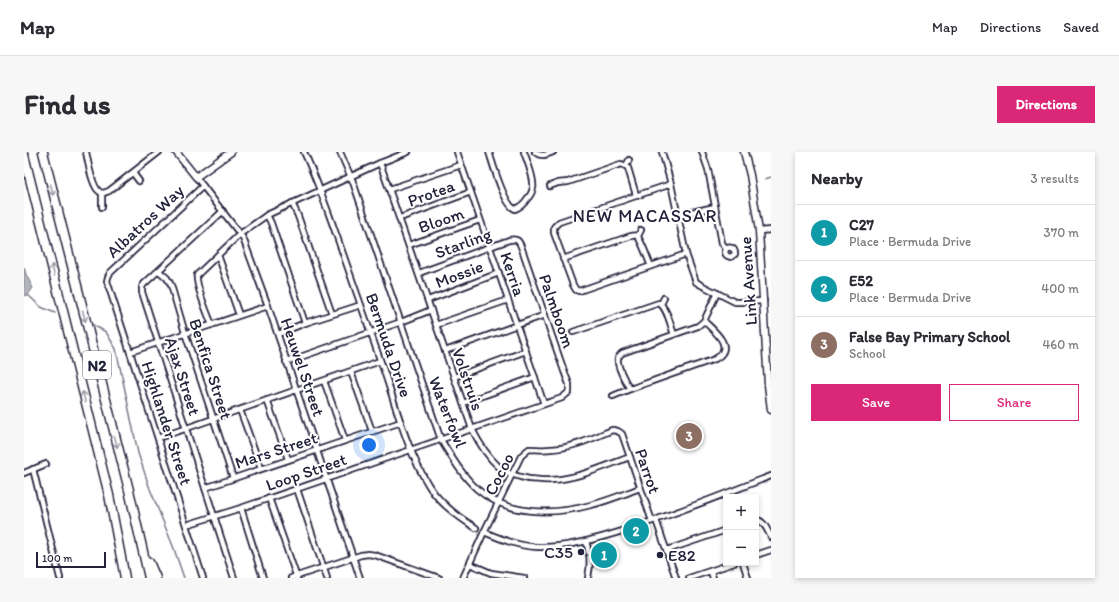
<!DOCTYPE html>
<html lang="en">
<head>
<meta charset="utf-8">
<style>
  :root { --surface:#fff; --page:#f7f7f7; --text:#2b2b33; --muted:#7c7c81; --line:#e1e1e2; --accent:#db2777 }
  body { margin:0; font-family:Itim,sans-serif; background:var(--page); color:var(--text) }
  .controls { position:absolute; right:12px; bottom:12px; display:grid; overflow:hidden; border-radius:0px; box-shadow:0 2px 6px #0003 }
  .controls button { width:36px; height:36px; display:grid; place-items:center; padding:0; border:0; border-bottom:1px solid var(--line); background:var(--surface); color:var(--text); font:20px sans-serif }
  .scale { position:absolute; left:12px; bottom:10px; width:70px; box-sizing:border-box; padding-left:4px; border:2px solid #22223b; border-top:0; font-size:11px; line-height:14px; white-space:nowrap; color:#22223b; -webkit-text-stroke:3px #fff; paint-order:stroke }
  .you { position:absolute; left:345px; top:293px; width:14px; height:14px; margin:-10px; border:3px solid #fff; border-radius:50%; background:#1a73e8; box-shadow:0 0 0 6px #1a73e833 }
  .badge { display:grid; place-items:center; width:26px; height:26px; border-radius:50%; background:var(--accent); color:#fff; font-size:13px; font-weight:700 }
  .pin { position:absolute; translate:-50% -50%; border:2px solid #fff; box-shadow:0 1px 4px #0006 }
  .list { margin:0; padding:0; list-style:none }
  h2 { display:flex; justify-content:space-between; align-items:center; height:52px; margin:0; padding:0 16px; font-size:17px }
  h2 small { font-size:13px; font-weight:400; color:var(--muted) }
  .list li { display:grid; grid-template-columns:26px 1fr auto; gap:12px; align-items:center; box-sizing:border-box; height:56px; padding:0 16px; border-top:1px solid var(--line) }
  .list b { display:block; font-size:15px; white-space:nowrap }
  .list p { margin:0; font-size:13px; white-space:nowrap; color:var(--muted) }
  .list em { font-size:13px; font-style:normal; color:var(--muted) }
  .actions { display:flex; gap:8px; padding:12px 16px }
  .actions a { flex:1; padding:9px 0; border:1px solid var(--accent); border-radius:0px; text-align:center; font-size:14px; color:var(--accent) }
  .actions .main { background:var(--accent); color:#fff }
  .map { position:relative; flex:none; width:747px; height:426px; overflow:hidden; border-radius:0px }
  header { display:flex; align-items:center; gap:24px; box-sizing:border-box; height:56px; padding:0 20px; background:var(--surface); border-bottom:1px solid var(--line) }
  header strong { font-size:19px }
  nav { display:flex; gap:22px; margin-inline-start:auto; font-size:14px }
  .intro { display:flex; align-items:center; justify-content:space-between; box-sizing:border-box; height:96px; padding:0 24px }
  h1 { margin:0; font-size:28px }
  .button { padding:10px 18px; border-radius:0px; background:var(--accent); color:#fff; font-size:14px; font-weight:700 }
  main { display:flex; gap:24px; padding:0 24px }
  aside { flex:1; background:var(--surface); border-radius:0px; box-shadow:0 2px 6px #0003 }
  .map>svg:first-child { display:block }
</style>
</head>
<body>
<header>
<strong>Map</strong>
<nav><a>Map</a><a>Directions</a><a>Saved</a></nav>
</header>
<div class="intro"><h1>Find us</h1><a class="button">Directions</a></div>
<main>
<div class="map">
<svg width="747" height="426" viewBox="0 0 747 426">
  <rect width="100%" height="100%" fill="#fff"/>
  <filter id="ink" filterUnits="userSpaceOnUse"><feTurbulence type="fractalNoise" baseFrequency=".025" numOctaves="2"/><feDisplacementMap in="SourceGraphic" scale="8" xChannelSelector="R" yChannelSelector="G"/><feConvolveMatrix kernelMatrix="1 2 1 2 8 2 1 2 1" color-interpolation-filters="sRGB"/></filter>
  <g filter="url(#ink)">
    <path fill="#b4b4bc" stroke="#7a7a88" d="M 0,115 L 2,122 L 9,136 L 4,143 L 0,144 Z"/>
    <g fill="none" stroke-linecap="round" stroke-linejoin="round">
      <g stroke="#7a7a88" stroke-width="1.5">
        <path d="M 741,27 L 747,25"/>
        <path d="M 4,143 L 17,155 L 31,161"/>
        <path d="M 69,173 L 82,180 L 92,197 L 102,243 L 114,301 L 126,337 L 149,394 L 160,426"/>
      </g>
      <defs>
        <g id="street">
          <path d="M 62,0 C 64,9 68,36 76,40 C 79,42 82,40 85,39 L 135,0"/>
          <path d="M 280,0 C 295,32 306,65 318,99 C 332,139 346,179 360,219 C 373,257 383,299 405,334 C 416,352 434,365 452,376"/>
          <path d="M 316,0 L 329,30 L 417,288 C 428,306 438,323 453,337 C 484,364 530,363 567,353 C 584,349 600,342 616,336"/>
          <path d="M 433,0 L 520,252"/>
          <path d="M 465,0 C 469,12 480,53 491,57 C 496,55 500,52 503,47 C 506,44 508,41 509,36 C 511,27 503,9 500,0"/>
          <path d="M 511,0 C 517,5 522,3 529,0"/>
          <path d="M 638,0 L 647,32 L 662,102 L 672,130 L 679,134 L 711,150 L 719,150 L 740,149"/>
          <path d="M 678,0 L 684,17 L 698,91 L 702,97 C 700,102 702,104 707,105 L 711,102 C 711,96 706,94 702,97"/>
          <path d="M 356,11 L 448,277 C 455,291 463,304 474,314 C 482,322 495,325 505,327 C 512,327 520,329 527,328 C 553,327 581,314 606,305"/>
          <path d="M 602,14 L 605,8"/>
          <path d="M 109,21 L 115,29"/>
          <path d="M 172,25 L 219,86 L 244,154 L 336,426"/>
          <path d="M 647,32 L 535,70 L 530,75 L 530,81 L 549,133 L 552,138 L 555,139 L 662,102"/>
          <path d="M 179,34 L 86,121 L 84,125 L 83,129 L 179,426"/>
          <path d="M 526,34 L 534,31 L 544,30 L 597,12 L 602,14 L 604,16 L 612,43"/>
          <path d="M 366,37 L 437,13"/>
          <path d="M 268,51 L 274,64 L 308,162"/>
          <path d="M 78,55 L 78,41"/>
          <path d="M 199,59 L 120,132 L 118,135 L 118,140 L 210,426"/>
          <path d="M 243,63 L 247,71 L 281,171"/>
          <path d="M 654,63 L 691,55"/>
          <path d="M 376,66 L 447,40"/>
          <path d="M 735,79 L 747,78"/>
          <path d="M 614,84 L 617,78"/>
          <path d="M 385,93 L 456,68"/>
          <path d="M 194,103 L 215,163"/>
          <path d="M 539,107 L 607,84 C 609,84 611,83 613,84 C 617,87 624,108 627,114"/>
          <path d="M 135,119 L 143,126 L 147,133 L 161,181 L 209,326"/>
          <path d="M 404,148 L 475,121"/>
          <path d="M 637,152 L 640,146"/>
          <path d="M 188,173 C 184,163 171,132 173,123 L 216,82 L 243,63 L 356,11 L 384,0"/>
          <path d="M 412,173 L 484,148"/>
          <path d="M 549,180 L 635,151 C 644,157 646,173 650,182"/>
          <path d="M 254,182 L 281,171 L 337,153"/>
          <path d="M 421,199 L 521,163"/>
          <path d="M 106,200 L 244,154"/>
          <path d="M 262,210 L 377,170 L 407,158"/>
          <path d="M 327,220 L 348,279"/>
          <path d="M 430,225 L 502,199"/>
          <path d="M 300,229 L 321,288"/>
          <path d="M 606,237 C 602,231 592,213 594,206 C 595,204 596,203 598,201 L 674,174 L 680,169 L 693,141"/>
          <path d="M 589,244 L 606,237 L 691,207 C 712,195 690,179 680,169"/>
          <path d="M 243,248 L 264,307"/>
          <path d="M 439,251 L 511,225"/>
          <path d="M 216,258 L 237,316"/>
          <path d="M 134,286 L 356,209"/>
          <path d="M 9,317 L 36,426"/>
          <path d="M 0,321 L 22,312"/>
          <path d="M 181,336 L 377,270"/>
          <path d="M 273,337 L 303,426"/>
          <path d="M 245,346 L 273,426"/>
          <path d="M 217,356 L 239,426"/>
          <path d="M 632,368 L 652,426"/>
          <path d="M 732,368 C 740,368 743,378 747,385"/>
          <path d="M 162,373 L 217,356 L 538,246 L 545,240 L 545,232 L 540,219 L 498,97 C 495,89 494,86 485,88 L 395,121"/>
          <path d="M 460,380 C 477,387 494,394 513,395 C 544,396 575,386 605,377 C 653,361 700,342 747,324"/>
          <path d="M 562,389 C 566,403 567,412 564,426"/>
          <path d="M 643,398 L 702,378"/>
          <path d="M 732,403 L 747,398"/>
          <path d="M 719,411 L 724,426"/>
          <path d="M 446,412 L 467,421 L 500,426"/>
          <path d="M 687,420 L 689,426"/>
          <path d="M 267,426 L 337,403 L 344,402 L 351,403 L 415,426"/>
          <path d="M 439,426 L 460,380 L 497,304 L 505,297 C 512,297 520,298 527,297 C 549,296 569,286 588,278 C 593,278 595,279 598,282 L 628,369"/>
          <path d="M 665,426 L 710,411"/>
        </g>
        <g id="secondary">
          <path d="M 152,0 L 172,25 L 207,0"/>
          <path d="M 720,0 L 726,23 L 735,79 L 744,233 L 747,258"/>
        </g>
        <g id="highway">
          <path d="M 19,0 L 105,338 L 125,426"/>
          <path d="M 0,3 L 85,343 L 101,426"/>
          <path d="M 125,410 L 132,426"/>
        </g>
      </defs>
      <use href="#street" stroke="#22223b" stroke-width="8"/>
      <use href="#secondary" stroke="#22223b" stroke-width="9"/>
      <use href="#highway" stroke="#22223b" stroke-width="11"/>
      <use href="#street" stroke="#fff" stroke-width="4.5"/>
      <use href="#secondary" stroke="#fff" stroke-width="6"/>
      <use href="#highway" stroke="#fff" stroke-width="8"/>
    </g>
    <defs><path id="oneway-shaft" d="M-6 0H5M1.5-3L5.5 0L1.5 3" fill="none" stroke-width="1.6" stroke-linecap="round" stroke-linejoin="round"/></defs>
    <g stroke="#9c9ca7">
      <use href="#oneway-shaft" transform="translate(28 38) rotate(76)"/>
      <use href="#oneway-shaft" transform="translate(29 118) rotate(-104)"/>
      <use href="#oneway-shaft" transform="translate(60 164) rotate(76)"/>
      <use href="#oneway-shaft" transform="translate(60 245) rotate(-104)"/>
      <use href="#oneway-shaft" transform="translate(92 290) rotate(76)"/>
    </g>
  </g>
  <g fill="#22223b" stroke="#fff" stroke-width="1.5">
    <circle cx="557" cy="400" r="4"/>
    <circle cx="636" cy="403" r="4"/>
  </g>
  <g text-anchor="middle" stroke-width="4" stroke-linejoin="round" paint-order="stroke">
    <rect fill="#fff" stroke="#646476" stroke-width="1" x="59" y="199" width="28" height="28" rx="3"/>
    <g font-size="16" font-weight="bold" fill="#22223b">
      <text x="73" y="219">N2</text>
    </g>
    <g font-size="17" fill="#22223b" stroke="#fff">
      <text transform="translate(407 41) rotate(-20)" y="6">Protea</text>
      <text transform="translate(417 68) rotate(-19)" y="6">Bloom</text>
      <text transform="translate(121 69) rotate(-43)" y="6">Albatros Way</text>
      <text transform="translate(439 91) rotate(-20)" y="6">Starling</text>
      <text transform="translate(435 122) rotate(-21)" y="6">Mossie</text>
      <text transform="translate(489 122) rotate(71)" y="6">Kerria</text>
      <text transform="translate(724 129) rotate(-94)" y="6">Link Avenue</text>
      <text transform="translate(533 159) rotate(71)" y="6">Palmboom</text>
      <text transform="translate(365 193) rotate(71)" y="6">Bermuda Drive</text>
      <text transform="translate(279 215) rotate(71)" y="6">Heuwel Street</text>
      <text transform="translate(187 217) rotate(72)" y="6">Benfica Street</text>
      <text transform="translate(159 224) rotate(72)" y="6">Ajax Street</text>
      <text transform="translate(444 227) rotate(71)" y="6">Volstruis</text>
      <text transform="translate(424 260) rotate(68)" y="6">Waterfowl</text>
      <text transform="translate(143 271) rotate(72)" y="6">Highlander Street</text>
      <text transform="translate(252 298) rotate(-18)" y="6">Mars Street</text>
      <text transform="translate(624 319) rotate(71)" y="6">Parrot</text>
      <text transform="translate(282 320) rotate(-19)" y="6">Loop Street</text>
      <text transform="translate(475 322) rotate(-63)" y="6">Cocoo</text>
    </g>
    <g font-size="17" fill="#22223b" stroke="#fff" text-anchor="end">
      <text x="549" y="406">C35</text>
      <text x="644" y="409" text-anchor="start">E82</text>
    </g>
    <g font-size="18" letter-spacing="1" fill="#22223b" stroke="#fff">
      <text x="621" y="70">NEW MACASSAR</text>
    </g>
  </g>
</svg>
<div class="controls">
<button>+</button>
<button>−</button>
</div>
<div class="scale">100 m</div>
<div class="you"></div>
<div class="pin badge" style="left:580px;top:403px;background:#0f9aa8">1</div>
<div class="pin badge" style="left:612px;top:379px;background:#0f9aa8">2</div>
<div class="pin badge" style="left:665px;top:284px;background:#8d6e63">3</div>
</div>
<aside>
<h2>Nearby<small>3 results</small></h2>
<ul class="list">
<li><span class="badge" style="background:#0f9aa8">1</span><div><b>C27</b><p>Place · Bermuda Drive</p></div><em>370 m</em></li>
<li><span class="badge" style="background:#0f9aa8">2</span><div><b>E52</b><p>Place · Bermuda Drive</p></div><em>400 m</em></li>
<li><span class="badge" style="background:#8d6e63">3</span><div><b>False Bay Primary School</b><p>School</p></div><em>460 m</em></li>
</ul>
<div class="actions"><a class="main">Save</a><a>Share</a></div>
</aside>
</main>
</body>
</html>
